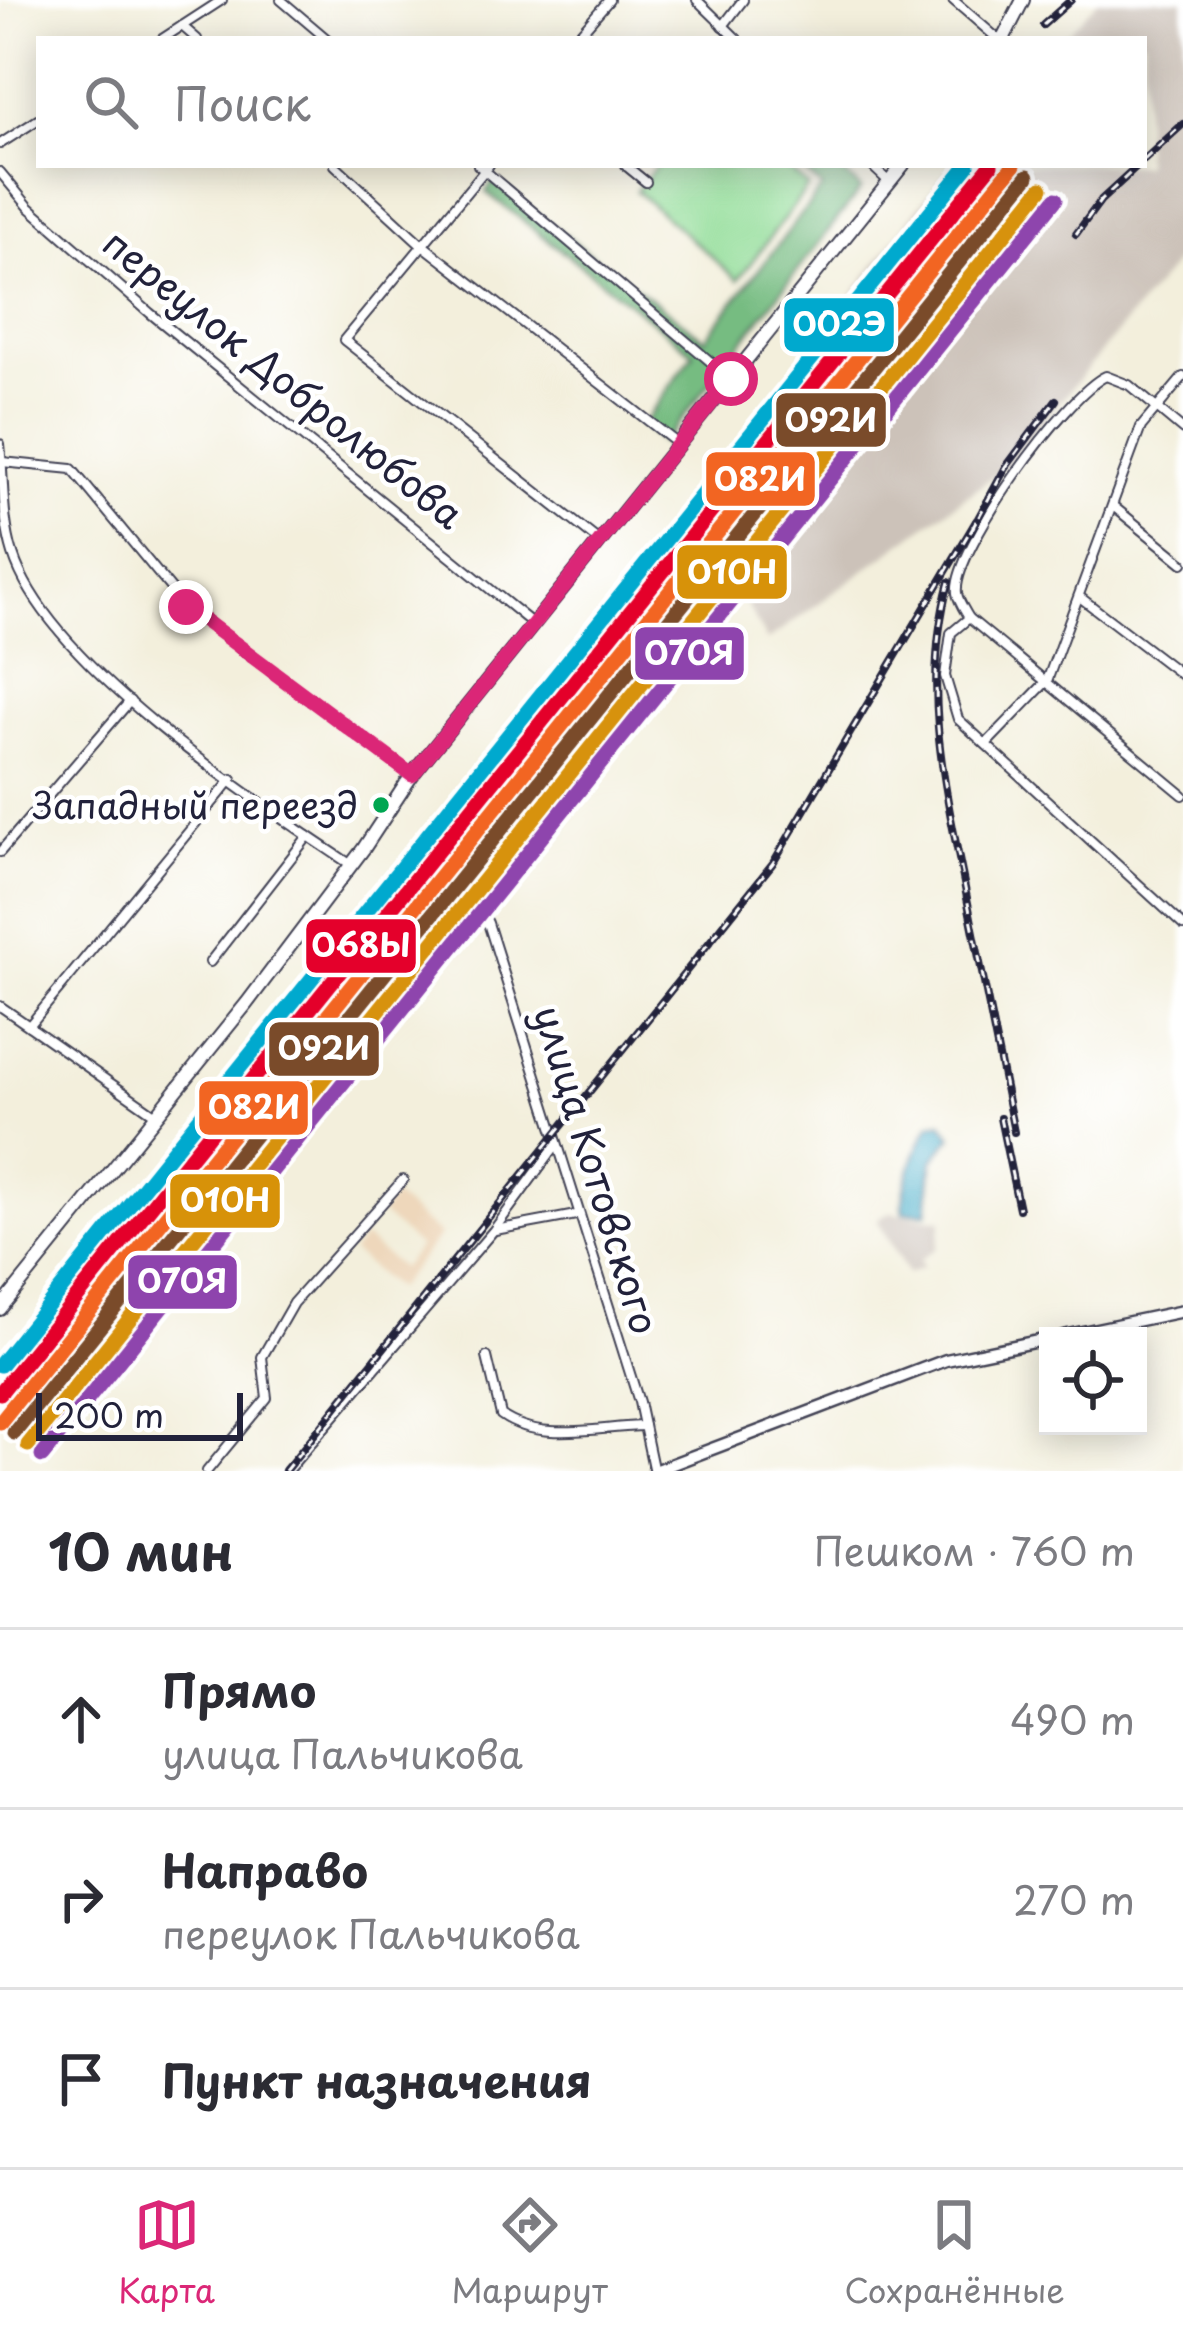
<!DOCTYPE html>
<html lang="ru">
<head>
<meta charset="utf-8">
<style>
  :root { --surface:#fff; --page:#f7f7f7; --text:#2b2b33; --muted:#7c7c81; --line:#e1e1e2; --accent:#db2777 }
  body { margin:0; font-family:"Playpen Sans",sans-serif; background:var(--page); color:var(--text) }
  .controls { position:absolute; right:36px; bottom:36px; display:grid; overflow:hidden; border-radius:0px; box-shadow:0 6px 30px #0003 }
  .controls button { width:108px; height:108px; display:grid; place-items:center; padding:0; border:0; border-bottom:3px solid var(--line); background:var(--surface); color:var(--text); font:60px sans-serif }
  .scale { position:absolute; left:36px; bottom:30px; width:207px; box-sizing:border-box; padding-left:12px; border:6px solid #22223b; border-top:0; font-size:33px; line-height:42px; white-space:nowrap; color:#22223b; -webkit-text-stroke:9px #fff; paint-order:stroke }
  .stop { position:absolute; width:36px; height:36px; margin:-27px; border:9px solid #db2777; border-radius:50%; background:#fff }
  .stop.end { background:#db2777; border-color:#fff; box-shadow:0 3px 12px #0008 }
  .list { margin:0; padding:0; list-style:none }
  h2 { display:flex; justify-content:space-between; align-items:center; height:156px; margin:0; padding:0 48px; font-size:51px }
  h2 small { font-size:39px; font-weight:400; color:var(--muted) }
  .list li { display:grid; grid-template-columns:78px 1fr auto; gap:36px; align-items:center; box-sizing:border-box; height:180px; padding:0 48px; border-top:3px solid var(--line) }
  .list b { display:block; font-size:45px; white-space:nowrap }
  .list p { margin:0; font-size:39px; white-space:nowrap; color:var(--muted) }
  .list em { font-size:39px; font-style:normal; color:var(--muted) }
  .icon { flex:none; width:66px; height:66px; fill:none; stroke:currentColor; stroke-width:2; stroke-linecap:round; stroke-linejoin:round }
  .map { position:relative; flex:none; width:1183px; height:1471px; overflow:hidden }
  .search { position:absolute; background:var(--surface); box-shadow:0 6px 30px #0003; left:36px; right:36px; top:36px; height:132px; display:flex; align-items:center; gap:30px; box-sizing:border-box; padding:0 42px; border-radius:0px; color:var(--muted); font-size:45px }
  .sheet { height:696px; background:var(--surface) }
  nav { display:flex; justify-content:space-around; align-items:center; box-sizing:border-box; height:168px; border-top:3px solid var(--line); background:var(--surface); font-size:33px; color:var(--muted) }
  nav a { display:grid; justify-items:center; gap:6px }
  nav .on { color:var(--accent) }
  .map>svg:first-child { display:block }
</style>
</head>
<body>
<div class="map">
<svg width="1183" height="1471" viewBox="0 0 1183 1471">
  <rect width="100%" height="100%" fill="#fff"/>
  <filter id="ink" filterUnits="userSpaceOnUse"><feTurbulence type="fractalNoise" baseFrequency=".00833" numOctaves="2"/><feDisplacementMap in="SourceGraphic" scale="24" xChannelSelector="R" yChannelSelector="G"/><feConvolveMatrix kernelMatrix="1 2 1 2 8 2 1 2 1" color-interpolation-filters="sRGB"/></filter>
  <filter id="wash" filterUnits="userSpaceOnUse"><feTurbulence type="fractalNoise" baseFrequency=".004" numOctaves="4" result="noise"/><feDisplacementMap in="SourceGraphic" scale="48" xChannelSelector="R" yChannelSelector="G"/><feGaussianBlur stdDeviation="2.7" result="paint"/><feColorMatrix in="noise" values="0 0 0 0 0 0 0 0 0 0 0 0 0 0 0 0 0 1.4 0 .05"/><feComposite in="paint" operator="in"/></filter>
  <g filter="url(#wash)">
    <rect width="100%" height="100%" fill="#f3efdc"/>
    <path fill="#eed7bb" d="M 394,1197 L 440,1235 L 396,1289 L 352,1252 L 364,1238 L 401,1268 L 419,1247 L 381,1214 Z"/>
    <g fill="#ccc2b9">
      <path d="M 1098,0 L 1183,0 L 1183,253 L 1006,467 L 767,641 L 699,521 L 811,349 L 950,165 L 1144,165 L 1144,39 L 1062,39 Z"/>
      <path d="M 889,1212 L 942,1220 L 937,1248 L 920,1260 L 923,1267 L 908,1274 L 877,1220 Z"/>
    </g>
    <path fill="#93dd99" stroke="#5a806a" stroke-width="3" d="M 657,165 L 784,165 L 808,187 L 738,280 L 636,191 Z"/>
    <path fill="#76bc81" stroke="#4c6f5e" stroke-width="3" d="M 797,165 L 835,165 L 861,189 L 663,443 L 643,424 L 694,353 L 486,192 L 493,182 L 705,339 L 822,188 Z"/>
    <path fill="#49aec9" stroke="#366882" stroke-width="3" d="M 942,1122 L 952,1137 L 933,1160 L 927,1213 L 904,1212 C 899,1193 919,1139 931,1124 Z"/>
  </g>
  <g filter="url(#ink)">
    <g fill="none" stroke-linecap="round" stroke-linejoin="round">
      <defs>
        <g id="minor">
          <path d="M 281,0 L 327,39"/>
          <path d="M 697,0 L 737,39"/>
          <path d="M 953,0 L 998,39"/>
          <path d="M 182,26 L 197,39"/>
          <path d="M 723,26 L 743,0"/>
          <path d="M 162,39 L 222,0"/>
          <path d="M 575,39 L 609,0"/>
          <path d="M 0,144 L 39,119"/>
          <path d="M 335,165 L 420,243 L 678,444"/>
          <path d="M 478,165 L 731,379"/>
          <path d="M 489,165 L 344,340 L 599,541"/>
          <path d="M 625,165 L 646,182"/>
          <path d="M 871,165 L 888,181"/>
          <path d="M 0,172 L 29,207 L 150,313 L 533,624"/>
          <path d="M 1183,430 L 1129,385 L 1106,376 C 1067,393 952,551 957,593 C 958,601 965,611 969,618 L 951,633 L 945,676 L 958,719 L 1183,925"/>
          <path d="M 0,444 C 4,481 2,519 13,554 C 48,664 254,800 350,864"/>
          <path d="M 2,462 L 72,469 L 186,607 L 412,775"/>
          <path d="M 1113,506 L 1183,563"/>
          <path d="M 1081,598 L 1183,676"/>
          <path d="M 969,618 L 1183,795"/>
          <path d="M 986,744 L 1047,681 L 1141,427 L 1183,377"/>
          <path d="M 0,852 L 130,701"/>
          <path d="M 472,891 L 488,923 L 639,1402 L 653,1468"/>
          <path d="M 210,962 L 308,836"/>
          <path d="M 0,1006 L 29,1026"/>
          <path d="M 156,1115 L 29,1026 L 232,779"/>
          <path d="M 495,1230 L 576,1215"/>
          <path d="M 487,1357 L 501,1415 C 540,1443 597,1427 644,1426"/>
          <path d="M 207,1471 L 267,1398 L 262,1357 L 293,1303 L 403,1180"/>
          <path d="M 287,1471 L 493,1231 L 556,1145"/>
        </g>
        <g id="secondary">
          <path d="M 1063,1336 L 1183,1311"/>
          <path d="M 654,1471 L 946,1360 L 1048,1339"/>
        </g>
        <g id="primary">
          <path d="M 1003,39 L 1023,0"/>
          <path d="M 0,1309 L 247,1003 L 364,848 L 412,775 L 903,165"/>
        </g>
      </defs>
      <use href="#minor" stroke="#414153" stroke-width="12"/>
      <use href="#secondary" stroke="#414153" stroke-width="15"/>
      <use href="#primary" stroke="#414153" stroke-width="16"/>
      <use href="#minor" stroke="#fff" stroke-width="8"/>
      <use href="#secondary" stroke="#fff" stroke-width="10"/>
      <use href="#primary" stroke="#fff" stroke-width="12"/>
      <defs>
        <g id="rail">
          <path d="M 1043,25 L 1071,0"/>
          <path d="M 1144,160 L 1183,124"/>
          <path d="M 1076,234 L 1101,200 L 1139,165"/>
          <path d="M 970,533 L 1006,467 L 1056,400"/>
          <path d="M 949,582 C 920,689 946,793 967,898 C 983,976 998,1054 1014,1132"/>
          <path d="M 487,827 L 530,784"/>
          <path d="M 1000,1118 L 1019,1209"/>
          <path d="M 285,1471 L 773,863 L 976,521"/>
        </g>
      </defs>
      <use href="#rail" stroke="#22223b" stroke-width="8"/>
      <use href="#rail" stroke="#fff" stroke-width="3" stroke-dasharray="9" stroke-linecap="butt"/>
      <defs>
        <path id="rail-1" d="M 0,1422 L 1014,165"/>
        <path id="rail-2" d="M 14,1433 L 1028,176"/>
        <path id="rail-3" d="M 0,1393 L 991,165"/>
        <path id="rail-4" d="M 28,1445 L 1042,188"/>
        <path id="rail-5" d="M 0,1365 L 968,165"/>
        <path id="rail-6" d="M 42,1456 L 1056,199"/>
      </defs>
      <use href="#rail-1" stroke="#fff" stroke-width="24"/>
      <use href="#rail-2" stroke="#fff" stroke-width="24"/>
      <use href="#rail-3" stroke="#fff" stroke-width="24"/>
      <use href="#rail-4" stroke="#fff" stroke-width="24"/>
      <use href="#rail-5" stroke="#fff" stroke-width="24"/>
      <use href="#rail-6" stroke="#fff" stroke-width="24"/>
      <use href="#rail-1" stroke="#f26522" stroke-width="15"/>
      <use href="#rail-2" stroke="#7a4b2a" stroke-width="15"/>
      <use href="#rail-3" stroke="#e4002b" stroke-width="15"/>
      <use href="#rail-4" stroke="#d79209" stroke-width="15"/>
      <use href="#rail-5" stroke="#00a9ce" stroke-width="15"/>
      <use href="#rail-6" stroke="#8e44ad" stroke-width="15"/>
    </g>
  </g>
  <g fill="none" stroke-linecap="round" stroke-linejoin="round" filter="url(#ink)">
    <path stroke="#db2777" stroke-width="15" d="M 186,607 L 412,775 L 731,379"/>
  </g>
  <circle fill="#00a651" stroke="#fff" stroke-width="4.5" cx="381" cy="805" r="10"/>
  <g text-anchor="middle" stroke-width="9" stroke-linejoin="round" paint-order="stroke">
    <g font-size="36" fill="#22223b" stroke="#fff" text-anchor="end">
      <text x="358" y="819">Западный переезд</text>
    </g>
    <g font-size="39" fill="#22223b" stroke="#fff">
      <text transform="translate(283 379) rotate(39)" y="14">переулок Добролюбова</text>
      <text transform="translate(596 1170) rotate(73)" y="14">улица Котовского</text>
    </g>
  </g>
  <g stroke="#fff" stroke-width="4.5">
    <rect x="782" y="296" width="114" height="58" rx="12" fill="#00a9ce"/>
    <rect x="774" y="391" width="114" height="58" rx="12" fill="#7a4b2a"/>
    <rect x="704" y="450" width="113" height="58" rx="12" fill="#f26522"/>
    <rect x="675" y="543" width="114" height="58" rx="12" fill="#d79209"/>
    <rect x="633" y="625" width="113" height="57" rx="12" fill="#8e44ad"/>
    <rect x="304" y="917" width="114" height="58" rx="12" fill="#e4002b"/>
    <rect x="267" y="1020" width="114" height="58" rx="12" fill="#7a4b2a"/>
    <rect x="197" y="1079" width="113" height="58" rx="12" fill="#f26522"/>
    <rect x="168" y="1172" width="114" height="58" rx="12" fill="#d79209"/>
    <rect x="126" y="1253" width="113" height="58" rx="12" fill="#8e44ad"/>
  </g>
  <g font-size="33" text-anchor="middle" font-weight="bold" fill="#fff">
    <text x="839" y="336">002Э</text>
    <text x="831" y="432">092И</text>
    <text x="760" y="491">082И</text>
    <text x="732" y="584">010Н</text>
    <text x="689" y="665">070Я</text>
    <text x="361" y="957">068Ы</text>
    <text x="324" y="1060">092И</text>
    <text x="254" y="1119">082И</text>
    <text x="225" y="1212">010Н</text>
    <text x="182" y="1293">070Я</text>
  </g>
</svg>
<div class="controls">
<button><svg class="icon" aria-label="locate" viewBox="0 0 24 24"><circle cx="12" cy="12" r="6"/><path d="M12 2v4M12 18v4M2 12h4M18 12h4"/></svg></button>
</div>
<div class="scale">200 m</div>
<div class="stop" style="left:731px;top:379px"></div>
<div class="stop end" style="left:186px;top:607px"></div>
<div class="search"><svg class="icon" aria-label="search" viewBox="0 0 24 24"><circle cx="10" cy="10" r="6"/><path d="M15 15l6 6"/></svg>Поиск</div>
</div>
<section class="sheet">
<h2>10 мин<small>Пешком · 760 m</small></h2>
<ul class="list">
<li><svg class="icon" aria-label="ahead" viewBox="0 0 24 24"><path d="M12 20V5M6 11l6-6 6 6"/></svg><div><b>Прямо</b><p>улица Пальчикова</p></div><em>490 m</em></li>
<li><svg class="icon" aria-label="right" viewBox="0 0 24 24"><path d="M7 20v-9h11M14 6l5 5-5 5"/></svg><div><b>Направо</b><p>переулок Пальчикова</p></div><em>270 m</em></li>
<li><svg class="icon" aria-label="arrive" viewBox="0 0 24 24"><path d="M6 21V4h12l-3 4 3 4H6"/></svg><div><b>Пункт назначения</b></div></li>
</ul>
</section>
<nav>
<a class="on"><svg class="icon" aria-label="map" viewBox="0 0 24 24"><path d="M3 6l6-2 6 2 6-2v14l-6 2-6-2-6 2zM9 4v14M15 6v14"/></svg>Карта</a>
<a><svg class="icon" aria-label="directions" viewBox="0 0 24 24"><path d="M12 3l9 9-9 9-9-9zM9 14v-3h6M13 9l2 2-2 2"/></svg>Маршрут</a>
<a><svg class="icon" aria-label="saved" viewBox="0 0 24 24"><path d="M7 4h10v16l-5-4-5 4z"/></svg>Сохранённые</a>
</nav>
</body>
</html>
